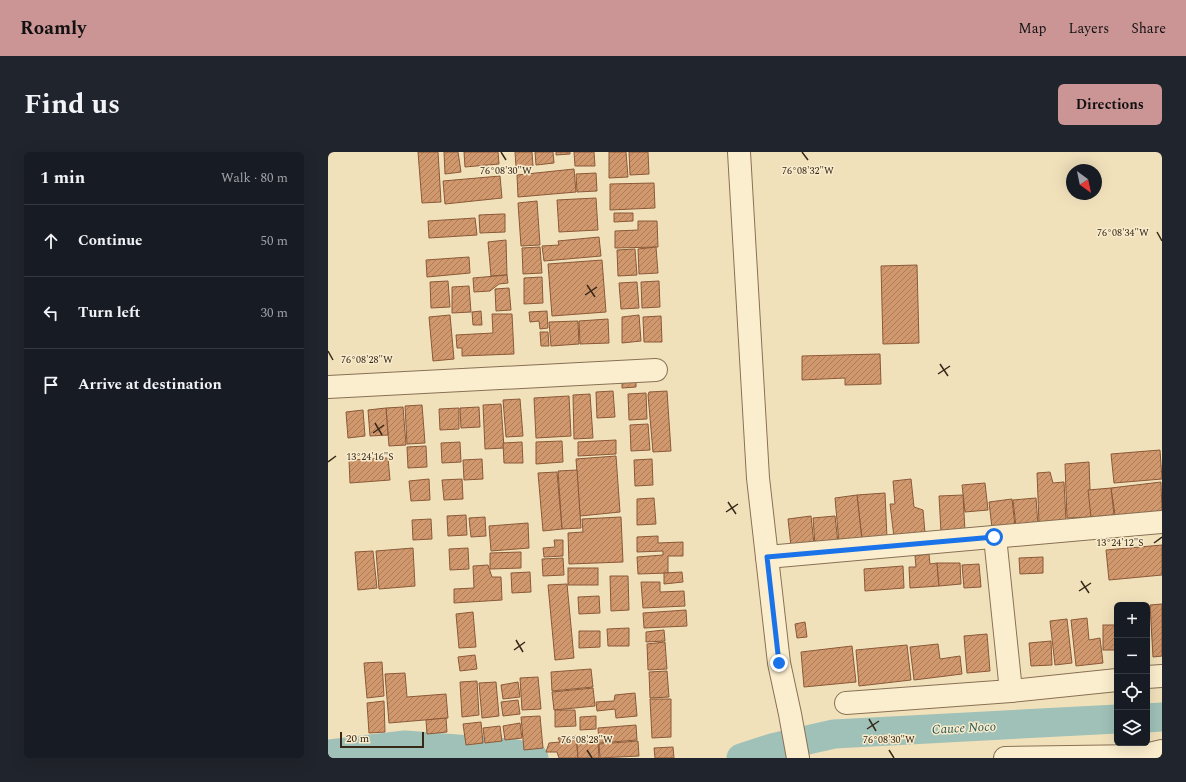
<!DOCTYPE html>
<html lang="en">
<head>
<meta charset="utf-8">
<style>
  :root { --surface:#171b24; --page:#20242c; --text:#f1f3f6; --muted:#9ea1a6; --line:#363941; --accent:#cb9495 }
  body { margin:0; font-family:Spectral,serif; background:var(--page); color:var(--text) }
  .controls { position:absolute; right:12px; bottom:12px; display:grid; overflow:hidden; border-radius:6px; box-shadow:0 4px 16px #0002 }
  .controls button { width:36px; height:36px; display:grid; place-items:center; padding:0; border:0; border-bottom:1px solid var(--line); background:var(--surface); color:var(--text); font:20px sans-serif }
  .compass { position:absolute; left:738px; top:12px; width:36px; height:36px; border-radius:50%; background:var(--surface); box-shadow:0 4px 16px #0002; rotate:147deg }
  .scale { position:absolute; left:12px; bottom:10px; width:84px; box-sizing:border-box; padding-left:4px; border:2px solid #37281a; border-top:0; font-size:11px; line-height:14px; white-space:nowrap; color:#37281a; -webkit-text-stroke:3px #f8ebcb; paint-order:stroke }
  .stop { position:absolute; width:12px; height:12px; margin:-9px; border:3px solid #1a73e8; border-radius:50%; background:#fff }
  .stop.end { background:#1a73e8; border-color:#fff; box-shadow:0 1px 4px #0008 }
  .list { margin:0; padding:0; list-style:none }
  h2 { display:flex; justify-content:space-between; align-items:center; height:52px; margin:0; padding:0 16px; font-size:17px }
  h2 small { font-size:13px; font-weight:400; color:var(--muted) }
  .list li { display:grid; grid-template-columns:26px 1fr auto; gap:12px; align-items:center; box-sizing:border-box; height:72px; padding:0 16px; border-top:1px solid var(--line) }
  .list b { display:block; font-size:15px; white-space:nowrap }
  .list em { font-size:13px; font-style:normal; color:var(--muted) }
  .icon { flex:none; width:22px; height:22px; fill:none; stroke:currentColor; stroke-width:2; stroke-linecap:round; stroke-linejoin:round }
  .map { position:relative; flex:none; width:834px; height:606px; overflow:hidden; border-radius:6px }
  header { display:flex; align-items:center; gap:24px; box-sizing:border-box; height:56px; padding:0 20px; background:var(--accent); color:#111 }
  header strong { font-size:19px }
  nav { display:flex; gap:22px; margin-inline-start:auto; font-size:14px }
  .intro { display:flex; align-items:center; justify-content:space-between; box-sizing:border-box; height:96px; padding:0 24px }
  h1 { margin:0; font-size:28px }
  .button { padding:10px 18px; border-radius:6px; background:var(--accent); color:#111; font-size:14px; font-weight:700 }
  main { display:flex; gap:24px; padding:0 24px }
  aside { flex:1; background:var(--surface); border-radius:6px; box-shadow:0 4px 16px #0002 }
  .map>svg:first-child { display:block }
</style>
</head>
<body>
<header>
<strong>Roamly</strong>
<nav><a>Map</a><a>Layers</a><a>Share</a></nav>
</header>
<div class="intro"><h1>Find us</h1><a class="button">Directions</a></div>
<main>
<aside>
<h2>1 min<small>Walk · 80 m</small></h2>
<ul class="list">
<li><svg class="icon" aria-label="ahead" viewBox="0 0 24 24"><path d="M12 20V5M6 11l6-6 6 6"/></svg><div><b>Continue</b></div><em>50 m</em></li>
<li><svg class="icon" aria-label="left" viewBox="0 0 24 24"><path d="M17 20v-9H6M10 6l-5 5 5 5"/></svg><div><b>Turn left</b></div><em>30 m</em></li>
<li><svg class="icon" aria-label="arrive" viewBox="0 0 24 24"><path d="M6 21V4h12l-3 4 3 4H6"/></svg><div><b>Arrive at destination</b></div></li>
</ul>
</aside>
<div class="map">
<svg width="834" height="606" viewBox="0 0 834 606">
  <defs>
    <pattern id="building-hatch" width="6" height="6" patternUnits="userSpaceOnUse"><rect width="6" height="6" fill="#d2986d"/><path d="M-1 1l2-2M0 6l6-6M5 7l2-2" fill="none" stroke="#ab7c59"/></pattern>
  </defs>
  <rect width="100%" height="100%" fill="#f1e1bb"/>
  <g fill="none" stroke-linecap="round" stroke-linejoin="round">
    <g stroke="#9fc1b7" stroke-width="29">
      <path d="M 819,566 L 834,565"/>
      <path d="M 0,602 L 77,593 L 183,601 L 206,606"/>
      <path d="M 413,606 L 444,596 L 506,582 L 789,567"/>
    </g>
  </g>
  <g fill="url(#building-hatch)" stroke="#8a5938">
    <path d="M 90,0 L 110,0 L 113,50 L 94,51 Z"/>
    <path d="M 116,0 L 130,0 L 133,20 L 117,22 Z"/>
    <path d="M 136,0 L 170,0 L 171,12 L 137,15 Z"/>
    <path d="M 187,0 L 204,0 L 205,14 L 188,15 Z"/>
    <path d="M 207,0 L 225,0 L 226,11 L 208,13 Z"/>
    <path d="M 228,0 L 242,0 L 242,2 L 228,3 Z"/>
    <path d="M 246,0 L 266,0 L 267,14 L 247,14 Z"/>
    <path d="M 281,0 L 298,0 L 300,25 L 281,26 Z"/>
    <path d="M 301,0 L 320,0 L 321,22 L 302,23 Z"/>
    <path d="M 246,17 L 248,40 L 190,45 L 189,23 Z"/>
    <path d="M 268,21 L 269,39 L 249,40 L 248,22 Z"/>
    <path d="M 172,24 L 174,46 L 117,52 L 115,29 Z"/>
    <path d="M 326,31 L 327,56 L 282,58 L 282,32 Z"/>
    <path d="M 268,46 L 270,78 L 231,80 L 229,48 Z"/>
    <path d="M 209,49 L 212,93 L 193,94 L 190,51 Z"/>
    <path d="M 286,61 L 305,61 L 305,69 L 286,70 Z"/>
    <path d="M 174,62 L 177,62 L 177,80 L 152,81 L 151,63 Z"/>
    <path d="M 147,66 L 149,83 L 101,86 L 100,69 Z"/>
    <path d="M 310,69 L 329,69 L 330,95 L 287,96 L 287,79 L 310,78 Z"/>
    <path d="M 271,85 L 273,104 L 216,109 L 214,94 L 231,93 L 230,89 Z"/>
    <path d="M 178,88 L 179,123 L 163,124 L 160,90 Z"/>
    <path d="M 212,95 L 214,121 L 195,122 L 194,96 Z"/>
    <path d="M 328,95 L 330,121 L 311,122 L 310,97 Z"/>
    <path d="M 307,97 L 309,123 L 290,124 L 289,98 Z"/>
    <path d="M 141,105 L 142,121 L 99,125 L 98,108 Z"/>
    <path d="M 274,108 L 278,160 L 224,164 L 220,112 Z"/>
    <path d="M 589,113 L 591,191 L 555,192 L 553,114 Z"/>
    <path d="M 179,123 L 180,131 L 171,132 L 162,139 L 146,140 L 145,126 Z"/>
    <path d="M 214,125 L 215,151 L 196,152 L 196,126 Z"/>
    <path d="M 120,129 L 122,155 L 103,156 L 102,130 Z"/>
    <path d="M 331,129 L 332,155 L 314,156 L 313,130 Z"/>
    <path d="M 309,130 L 311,156 L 293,157 L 291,131 Z"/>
    <path d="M 141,134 L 143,160 L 124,161 L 124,135 Z"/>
    <path d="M 181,136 L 183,158 L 168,159 L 167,137 Z"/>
    <path d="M 153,159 L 154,173 L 145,173 L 144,160 Z"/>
    <path d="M 219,159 L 220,176 L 212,177 L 211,169 L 202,170 L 201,160 Z"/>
    <path d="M 164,162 L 184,162 L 186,202 L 134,204 L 134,196 L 129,196 L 128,183 L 165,181 Z"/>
    <path d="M 122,163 L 126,207 L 105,209 L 101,165 Z"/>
    <path d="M 311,163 L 313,189 L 294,191 L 294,165 Z"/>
    <path d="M 333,164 L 334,190 L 316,190 L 315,165 Z"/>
    <path d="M 280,167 L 281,191 L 252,192 L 251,169 Z"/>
    <path d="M 250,169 L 251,192 L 223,194 L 221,170 Z"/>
    <path d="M 212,180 L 220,180 L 221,194 L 213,194 Z"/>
    <path d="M 552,202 L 553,232 L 517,233 L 517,226 L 474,228 L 474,204 Z"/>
    <path d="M 294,224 L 308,224 L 308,235 L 294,236 Z"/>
    <path d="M 285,239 L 287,265 L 269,266 L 268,240 Z"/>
    <path d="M 339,239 L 343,299 L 325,300 L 320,243 L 321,240 Z"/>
    <path d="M 318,241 L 319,267 L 301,268 L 300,242 Z"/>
    <path d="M 262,242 L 265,286 L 246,287 L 245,243 Z"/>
    <path d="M 241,244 L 243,284 L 208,286 L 206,246 Z"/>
    <path d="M 192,247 L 195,284 L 178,285 L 175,248 Z"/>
    <path d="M 173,252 L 176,296 L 157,297 L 155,253 Z"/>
    <path d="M 94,253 L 97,291 L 79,292 L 77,254 Z"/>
    <path d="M 75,255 L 78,293 L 61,294 L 58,256 Z"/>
    <path d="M 151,255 L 152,275 L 133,276 L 132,256 Z"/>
    <path d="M 58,256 L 60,283 L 42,284 L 40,258 Z"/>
    <path d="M 131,256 L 131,277 L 112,278 L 111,257 Z"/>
    <path d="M 35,258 L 37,284 L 20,286 L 18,260 Z"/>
    <path d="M 320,272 L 322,298 L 303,299 L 302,273 Z"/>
    <path d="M 288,288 L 288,302 L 250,304 L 250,290 Z"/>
    <path d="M 234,289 L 235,310 L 208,312 L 208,290 Z"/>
    <path d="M 132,290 L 133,310 L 114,311 L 113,291 Z"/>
    <path d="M 194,290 L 195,311 L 176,311 L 175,291 Z"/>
    <path d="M 98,294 L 99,315 L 80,316 L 79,295 Z"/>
    <path d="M 832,298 L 834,327 L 786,331 L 783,302 Z"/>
    <path d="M 288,304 L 292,360 L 252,364 L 248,307 Z"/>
    <path d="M 60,306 L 62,328 L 22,331 L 21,308 Z"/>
    <path d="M 154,307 L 155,327 L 136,328 L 135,308 Z"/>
    <path d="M 324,307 L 325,333 L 307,334 L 306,308 Z"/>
    <path d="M 761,310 L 763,365 L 739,366 L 737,312 Z"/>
    <path d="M 249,318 L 253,376 L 234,377 L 230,319 Z"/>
    <path d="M 229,320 L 234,377 L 215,379 L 210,321 Z"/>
    <path d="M 722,320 L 725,331 L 736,330 L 738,369 L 711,371 L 709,321 Z"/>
    <path d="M 101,327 L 102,348 L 83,349 L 81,329 Z"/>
    <path d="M 134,327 L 135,347 L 116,348 L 114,328 Z"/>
    <path d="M 583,327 L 586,355 L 595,358 L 597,381 L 566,385 L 562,352 L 567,352 L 565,329 Z"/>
    <path d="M 833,330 L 834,359 L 787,363 L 783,336 Z"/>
    <path d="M 657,331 L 660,358 L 637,360 L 634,333 Z"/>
    <path d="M 783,336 L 786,363 L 763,365 L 760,338 Z"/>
    <path d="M 557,341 L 559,386 L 534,388 L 529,343 Z"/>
    <path d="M 529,343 L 534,388 L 511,391 L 507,346 Z"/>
    <path d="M 635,343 L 637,379 L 613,380 L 611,344 Z"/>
    <path d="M 326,346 L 328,372 L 309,373 L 309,347 Z"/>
    <path d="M 708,346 L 710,373 L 688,375 L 685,348 Z"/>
    <path d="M 684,347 L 687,374 L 664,376 L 661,350 Z"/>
    <path d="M 138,363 L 139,383 L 120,384 L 119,364 Z"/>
    <path d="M 483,364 L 486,392 L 463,394 L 460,367 Z"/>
    <path d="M 507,364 L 510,391 L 487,393 L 485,366 Z"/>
    <path d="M 157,365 L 158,384 L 143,385 L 141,366 Z"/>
    <path d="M 293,365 L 295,410 L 241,412 L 240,381 L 255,380 L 254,367 Z"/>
    <path d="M 103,367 L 104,387 L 85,388 L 84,368 Z"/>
    <path d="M 200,371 L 201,396 L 163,399 L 161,374 Z"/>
    <path d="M 330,384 L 330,391 L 355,390 L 355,404 L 340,404 L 340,421 L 310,422 L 309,405 L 335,403 L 335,399 L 309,400 L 309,385 Z"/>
    <path d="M 226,388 L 235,388 L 235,404 L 216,405 L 215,396 L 227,395 Z"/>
    <path d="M 834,393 L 834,423 L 781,428 L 778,398 Z"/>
    <path d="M 85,396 L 87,434 L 51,437 L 48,399 Z"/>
    <path d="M 140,396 L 141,417 L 122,418 L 121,397 Z"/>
    <path d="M 45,399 L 49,436 L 30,438 L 27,400 Z"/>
    <path d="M 193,400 L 193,416 L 162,417 L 162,401 Z"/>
    <path d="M 601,402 L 602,412 L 609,411 L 611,434 L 582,436 L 581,415 L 588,415 L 587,404 Z"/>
    <path d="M 715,405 L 715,421 L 692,422 L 691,406 Z"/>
    <path d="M 235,406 L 236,423 L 215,424 L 214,407 Z"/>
    <path d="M 609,411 L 632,411 L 633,432 L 611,434 Z"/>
    <path d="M 651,412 L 653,435 L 636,436 L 634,413 Z"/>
    <path d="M 160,413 L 164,425 L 173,425 L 174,448 L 126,451 L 126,437 L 146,436 L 145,414 Z"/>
    <path d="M 575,414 L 576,436 L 537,439 L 536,417 Z"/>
    <rect x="240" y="416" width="30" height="17"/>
    <path d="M 202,420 L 203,440 L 184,441 L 183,421 Z"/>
    <path d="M 354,420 L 355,430 L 336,432 L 336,421 Z"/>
    <path d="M 282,424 L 300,424 L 301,458 L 283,459 Z"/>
    <path d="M 313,430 L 332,430 L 332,440 L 356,439 L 357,454 L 315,456 Z"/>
    <path d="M 239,432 L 246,506 L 227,508 L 220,433 Z"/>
    <path d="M 271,444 L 272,461 L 251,462 L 250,445 Z"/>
    <path d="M 834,452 L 834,504 L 825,505 L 822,453 Z"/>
    <path d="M 358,458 L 359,474 L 316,476 L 315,461 Z"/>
    <path d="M 145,460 L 148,495 L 131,496 L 128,462 Z"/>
    <path d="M 759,466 L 761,488 L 772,486 L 775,511 L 748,514 L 743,468 Z"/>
    <path d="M 739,467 L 744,511 L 727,513 L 722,469 Z"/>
    <path d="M 477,470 L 479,485 L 469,486 L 467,472 Z"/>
    <rect x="775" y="473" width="14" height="25"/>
    <path d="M 301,476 L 301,494 L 280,494 L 279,477 Z"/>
    <path d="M 336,478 L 337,489 L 318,490 L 318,480 Z"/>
    <path d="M 251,479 L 272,479 L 272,495 L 251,496 Z"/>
    <path d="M 659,482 L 662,519 L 639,521 L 636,484 Z"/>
    <path d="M 723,489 L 724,513 L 703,514 L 701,491 Z"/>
    <path d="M 337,490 L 339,517 L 320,518 L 319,492 Z"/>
    <path d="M 610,492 L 612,507 L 632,504 L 634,522 L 586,528 L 582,495 Z"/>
    <path d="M 579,493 L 583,528 L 531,534 L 528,498 Z"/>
    <path d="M 524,494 L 528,530 L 476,535 L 473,500 Z"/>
    <path d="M 147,503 L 149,517 L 132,519 L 130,505 Z"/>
    <path d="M 54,510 L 56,544 L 39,546 L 36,511 Z"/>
    <path d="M 263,517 L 265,535 L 224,539 L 223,520 Z"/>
    <path d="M 339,519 L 341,545 L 322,546 L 321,520 Z"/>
    <path d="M 77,521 L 79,545 L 118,542 L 120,566 L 61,571 L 57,522 Z"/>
    <path d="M 210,525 L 213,557 L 194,558 L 192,526 Z"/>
    <path d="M 149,529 L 151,563 L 134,565 L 132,530 Z"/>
    <path d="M 168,530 L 171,564 L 154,566 L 151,531 Z"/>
    <path d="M 190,530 L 192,545 L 175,547 L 173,533 Z"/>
    <path d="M 265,536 L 267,554 L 226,558 L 224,540 Z"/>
    <path d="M 307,541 L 309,564 L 288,566 L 287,557 L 269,559 L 268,550 L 286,549 L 287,543 Z"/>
    <path d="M 322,547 L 343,547 L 343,585 L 324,586 Z"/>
    <path d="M 190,548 L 192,562 L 175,564 L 173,550 Z"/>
    <path d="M 56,549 L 57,580 L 41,581 L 39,551 Z"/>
    <path d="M 227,558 L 247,558 L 248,574 L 227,575 Z"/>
    <path d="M 212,564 L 215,596 L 196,598 L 193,565 Z"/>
    <path d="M 268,564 L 268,577 L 252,578 L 252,565 Z"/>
    <path d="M 118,566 L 119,580 L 99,582 L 98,568 Z"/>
    <path d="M 153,570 L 155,591 L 138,593 L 135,572 Z"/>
    <path d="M 192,571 L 194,586 L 177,588 L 175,574 Z"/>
    <path d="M 308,573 L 309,588 L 271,591 L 270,576 Z"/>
    <path d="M 172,574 L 174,589 L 157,591 L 155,576 Z"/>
    <path d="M 248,584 L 250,606 L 231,606 L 229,600 L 218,600 L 221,591 L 232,590 L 230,586 Z"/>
    <path d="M 270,589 L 271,606 L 250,606 L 249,590 Z"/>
    <path d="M 310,589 L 311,604 L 272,606 L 271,592 Z"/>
    <path d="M 345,595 L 346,606 L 327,606 L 326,596 Z"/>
  </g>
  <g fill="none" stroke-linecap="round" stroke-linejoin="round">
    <defs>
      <g id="minor">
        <path d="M 411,0 L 430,326 L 451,511 L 462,562 L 470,606"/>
        <path d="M 0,235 L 328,218"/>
        <path d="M 667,385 L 683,539"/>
        <path d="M 439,405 L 834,370"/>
        <path d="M 819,525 L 834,524"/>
        <path d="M 518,551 L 683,539 L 789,528"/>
        <path d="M 677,606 L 813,604 L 834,599"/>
      </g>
    </defs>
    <use href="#minor" stroke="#897054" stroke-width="24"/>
    <use href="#minor" stroke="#fbeece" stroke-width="22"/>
  </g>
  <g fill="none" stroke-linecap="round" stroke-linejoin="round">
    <path stroke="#1a73e8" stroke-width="5" d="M 451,511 L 439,405 L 666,385"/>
  </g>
  <path fill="none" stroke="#37281a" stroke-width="1.5" d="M 173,0 L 178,8M 474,0 L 480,8M 829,80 L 834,89M 259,133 L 267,145M 257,143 L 269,135M 0,199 L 5,208M 612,212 L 620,224M 610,222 L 622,214M 47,271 L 54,283M 45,281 L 56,273M 0,310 L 8,304M 400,350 L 408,362M 398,360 L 410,352M 826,391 L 834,385M 753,429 L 761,441M 751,439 L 763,431M 188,488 L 195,500M 186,498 L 197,490M 541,567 L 548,579M 539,577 L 551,569M 259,598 L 264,606M 561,598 L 566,606"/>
  <g text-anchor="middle" stroke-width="3" stroke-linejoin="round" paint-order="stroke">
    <g font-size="13" font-style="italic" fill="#285855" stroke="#f8ebcb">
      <text transform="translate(636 575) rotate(-3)" y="5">Cauce Noco</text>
    </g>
  </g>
  <g font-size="10" text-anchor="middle" fill="#37281a" stroke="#f8ebcb" stroke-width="3" stroke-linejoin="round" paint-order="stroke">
    <text x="178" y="22">76°08'30"W</text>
    <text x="480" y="22">76°08'32"W</text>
    <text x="795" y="84">76°08'34"W</text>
    <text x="39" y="211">76°08'28"W</text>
    <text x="42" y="308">13°24'16"S</text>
    <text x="792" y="394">13°24'12"S</text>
    <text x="259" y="591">76°08'28"W</text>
    <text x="561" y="591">76°08'30"W</text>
  </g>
</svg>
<div class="controls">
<button>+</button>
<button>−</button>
<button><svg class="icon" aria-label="locate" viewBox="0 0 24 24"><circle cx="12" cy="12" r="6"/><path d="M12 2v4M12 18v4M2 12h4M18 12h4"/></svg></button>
<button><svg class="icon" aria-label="layers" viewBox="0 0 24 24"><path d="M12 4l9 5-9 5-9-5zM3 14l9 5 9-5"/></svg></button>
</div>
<svg class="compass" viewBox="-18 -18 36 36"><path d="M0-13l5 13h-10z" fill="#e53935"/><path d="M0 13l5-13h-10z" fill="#9ea1a6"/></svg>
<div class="scale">20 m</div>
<div class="stop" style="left:666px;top:385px"></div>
<div class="stop end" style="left:451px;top:511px"></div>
</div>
</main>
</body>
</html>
